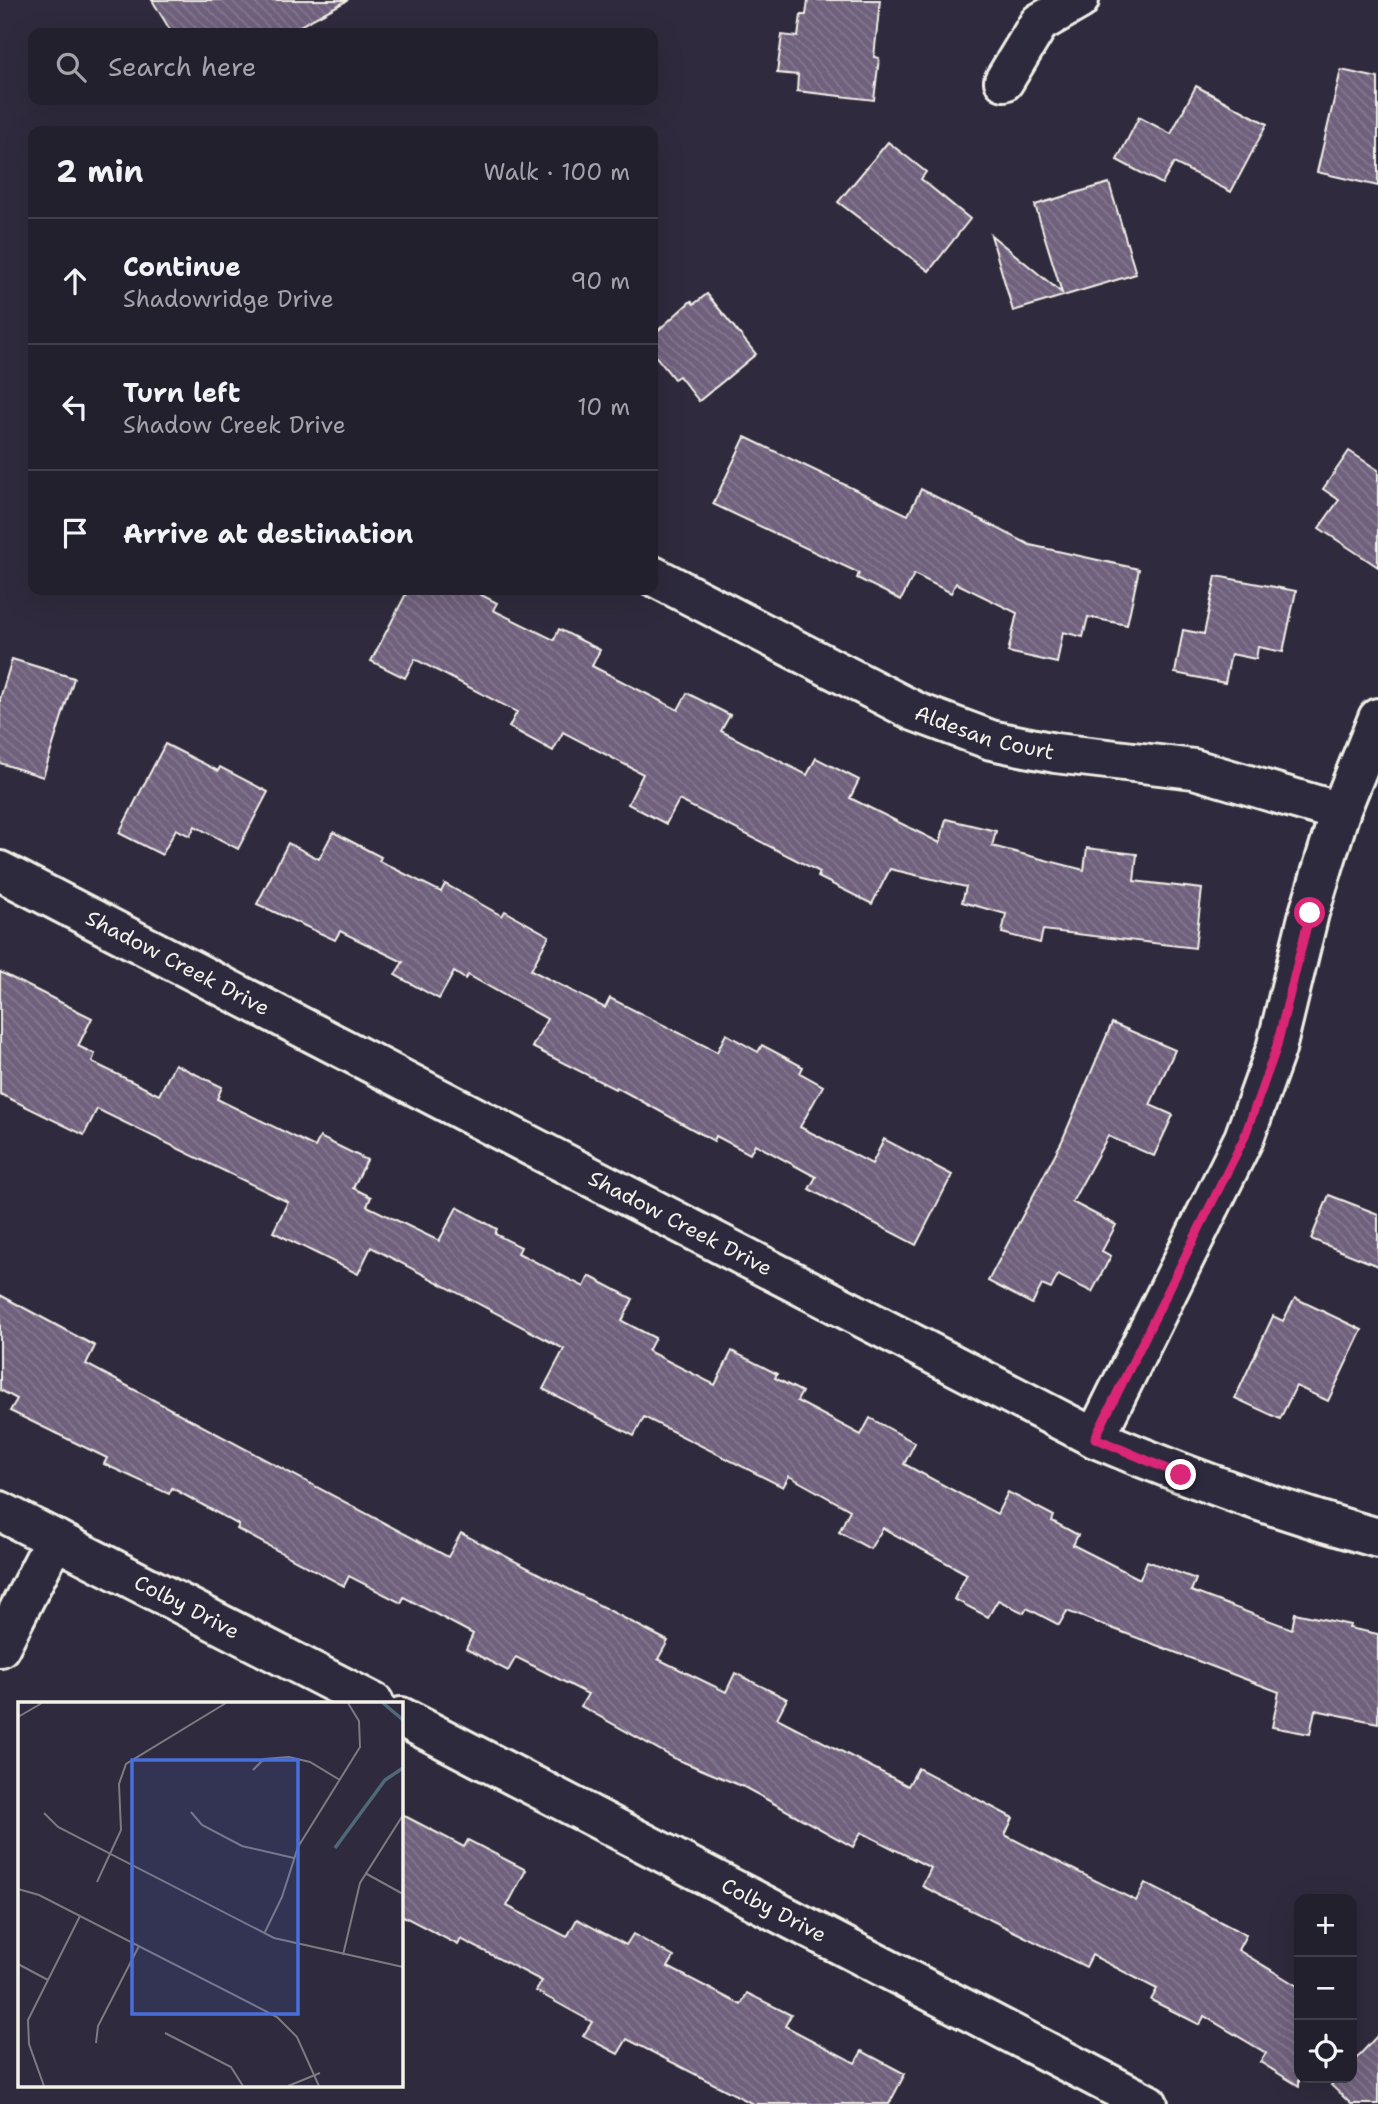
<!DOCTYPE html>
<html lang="en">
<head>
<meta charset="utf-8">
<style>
  :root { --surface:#23202e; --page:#2f2d3a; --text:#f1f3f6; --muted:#a3a3aa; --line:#403e4a }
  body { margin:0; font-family:"Shantell Sans",sans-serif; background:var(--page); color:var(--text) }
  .controls { position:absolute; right:21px; bottom:21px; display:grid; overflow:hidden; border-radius:14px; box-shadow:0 7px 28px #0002 }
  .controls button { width:63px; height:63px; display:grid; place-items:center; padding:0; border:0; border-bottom:2px solid var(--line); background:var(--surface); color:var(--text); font:35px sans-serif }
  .stop { position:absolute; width:21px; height:21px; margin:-16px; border:5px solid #db2777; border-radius:50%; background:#fff }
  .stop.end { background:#db2777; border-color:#fff; box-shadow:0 2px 7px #0008 }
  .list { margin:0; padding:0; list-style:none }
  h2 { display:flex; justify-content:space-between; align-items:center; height:91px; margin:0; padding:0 28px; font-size:30px }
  h2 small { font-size:23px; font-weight:400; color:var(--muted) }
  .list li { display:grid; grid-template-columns:46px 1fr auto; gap:21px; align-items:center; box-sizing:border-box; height:126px; padding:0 28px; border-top:2px solid var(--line) }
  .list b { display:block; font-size:26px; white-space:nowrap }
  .list p { margin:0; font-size:23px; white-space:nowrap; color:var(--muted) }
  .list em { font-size:23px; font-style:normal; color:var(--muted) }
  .icon { flex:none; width:38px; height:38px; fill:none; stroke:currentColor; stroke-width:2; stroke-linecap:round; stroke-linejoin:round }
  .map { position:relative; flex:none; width:1378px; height:2104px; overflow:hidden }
  .search { position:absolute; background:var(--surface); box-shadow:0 7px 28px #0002; left:28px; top:28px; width:630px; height:77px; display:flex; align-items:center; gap:18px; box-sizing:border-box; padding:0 24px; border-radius:14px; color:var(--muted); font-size:26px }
  .panel { position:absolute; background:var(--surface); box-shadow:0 7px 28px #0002; left:28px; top:126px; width:630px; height:469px; border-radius:14px }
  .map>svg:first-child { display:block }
</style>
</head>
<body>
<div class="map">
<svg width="1378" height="2104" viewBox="0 0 1378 2104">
  <defs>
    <pattern id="building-back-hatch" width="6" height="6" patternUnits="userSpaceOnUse" patternTransform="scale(1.75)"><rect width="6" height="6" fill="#6f617d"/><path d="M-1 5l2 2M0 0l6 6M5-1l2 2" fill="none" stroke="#84788f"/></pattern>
  </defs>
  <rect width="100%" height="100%" fill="#2f2a3d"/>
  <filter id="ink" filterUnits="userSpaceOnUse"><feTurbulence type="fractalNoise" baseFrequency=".0143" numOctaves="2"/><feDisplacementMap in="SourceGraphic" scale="14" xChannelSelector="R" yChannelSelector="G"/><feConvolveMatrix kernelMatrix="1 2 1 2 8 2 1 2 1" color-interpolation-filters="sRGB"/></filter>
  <g filter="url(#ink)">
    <g fill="url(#building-back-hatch)" stroke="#f4f1e8" stroke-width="2">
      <path d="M 152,0 L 348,0 L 287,33 L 172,33 Z"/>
      <path d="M 808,0 L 880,0 L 874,57 L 879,58 L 874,100 L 797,91 L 798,75 L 777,73 L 782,35 L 798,37 L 801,15 L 806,15 Z"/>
      <path d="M 1341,70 L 1378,78 L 1378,186 L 1317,172 Z"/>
      <path d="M 1196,86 L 1267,124 L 1231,192 L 1174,163 L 1162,184 L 1117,160 L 1139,117 L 1171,134 Z"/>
      <path d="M 888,142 L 926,172 L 921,179 L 970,219 L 929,271 L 838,202 Z"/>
      <path d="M 1109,183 L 1136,274 L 1013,311 L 991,235 L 1062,293 L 1035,205 Z"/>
      <path d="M 707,294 L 756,354 L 699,401 L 679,376 L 674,379 L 653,353 L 653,335 L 691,301 L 694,304 Z"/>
      <path d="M 745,437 L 908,515 L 921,489 L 1030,545 L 1139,569 L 1127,625 L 1088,617 L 1083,637 L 1063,632 L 1057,663 L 1008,652 L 1017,613 L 956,583 L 951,593 L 914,574 L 901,600 L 857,578 L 859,573 L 713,504 Z"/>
      <path d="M 1349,451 L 1378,470 L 1378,567 L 1319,528 L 1339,500 L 1323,489 Z"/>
      <path d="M 1216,576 L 1296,591 L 1283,652 L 1258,647 L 1256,659 L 1231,654 L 1225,683 L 1175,673 L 1183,630 L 1204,634 Z"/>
      <path d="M 408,590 L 472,590 L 497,603 L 493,610 L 554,640 L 559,629 L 600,650 L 592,666 L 678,710 L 687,693 L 730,715 L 721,731 L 807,775 L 816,758 L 859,780 L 850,798 L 940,843 L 946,819 L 996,831 L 992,846 L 1084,870 L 1087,848 L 1137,854 L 1134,881 L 1202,889 L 1195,948 L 1043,930 L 1040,943 L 1002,933 L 1006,914 L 962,902 L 966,887 L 890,869 L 872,904 L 818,877 L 820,872 L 679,800 L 666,824 L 628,804 L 643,774 L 563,732 L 553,751 L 509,727 L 517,712 L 415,659 L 405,678 L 371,661 Z"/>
      <path d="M 12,659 L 74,678 L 43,777 L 0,763 L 0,699 Z"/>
      <path d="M 165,744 L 218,771 L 220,767 L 268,792 L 238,849 L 195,826 L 190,836 L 176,829 L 162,855 L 119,833 Z"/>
      <path d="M 333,832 L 381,857 L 379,861 L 441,892 L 445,884 L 502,916 L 505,911 L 549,936 L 531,970 L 605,1008 L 610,998 L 717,1052 L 726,1034 L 758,1052 L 762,1045 L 803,1067 L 800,1073 L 823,1086 L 800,1127 L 872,1164 L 884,1139 L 952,1175 L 916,1245 L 809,1189 L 816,1177 L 755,1144 L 750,1154 L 716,1136 L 714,1141 L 616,1087 L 615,1089 L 532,1047 L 547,1019 L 468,975 L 465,979 L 454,972 L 439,999 L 395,975 L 403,962 L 340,931 L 335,940 L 257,904 L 288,843 L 319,859 Z"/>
      <path d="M 0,972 L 92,1018 L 78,1046 L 95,1054 L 92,1062 L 159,1095 L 175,1064 L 222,1087 L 217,1099 L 315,1147 L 320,1137 L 367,1160 L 353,1188 L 371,1197 L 367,1206 L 439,1241 L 457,1207 L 497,1229 L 495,1234 L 521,1247 L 518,1253 L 584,1287 L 589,1276 L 633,1299 L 622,1321 L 655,1338 L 648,1351 L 715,1385 L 732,1351 L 777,1374 L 775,1378 L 802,1392 L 797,1401 L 861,1435 L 870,1418 L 915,1443 L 904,1464 L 997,1514 L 1008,1492 L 1054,1516 L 1052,1521 L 1078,1535 L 1073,1545 L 1140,1579 L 1147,1561 L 1196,1579 L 1191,1591 L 1292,1629 L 1295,1613 L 1350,1625 L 1349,1628 L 1378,1634 L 1378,1723 L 1315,1710 L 1310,1734 L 1272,1727 L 1279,1692 L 1067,1611 L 1059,1625 L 1027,1608 L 1024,1613 L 998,1600 L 988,1617 L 954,1599 L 967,1574 L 883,1528 L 870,1549 L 839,1532 L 850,1510 L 789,1476 L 783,1487 L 644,1417 L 634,1436 L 543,1389 L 564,1349 L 371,1247 L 358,1274 L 273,1232 L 288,1202 L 97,1109 L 84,1135 L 0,1094 Z"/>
      <path d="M 1112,1023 L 1175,1050 L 1150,1105 L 1173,1115 L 1154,1156 L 1108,1136 L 1072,1202 L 1116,1225 L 1102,1251 L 1111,1256 L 1092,1292 L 1058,1275 L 1051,1289 L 1042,1285 L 1032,1304 L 988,1281 L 1062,1141 Z"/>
      <path d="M 1329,1195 L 1378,1214 L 1378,1266 L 1311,1239 Z"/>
      <path d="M 0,1295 L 95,1346 L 86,1364 L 448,1557 L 461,1533 L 668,1641 L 658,1659 L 726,1692 L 735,1673 L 787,1699 L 777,1718 L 908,1786 L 918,1768 L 1013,1818 L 1005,1835 L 1136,1901 L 1145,1883 L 1246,1935 L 1238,1950 L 1299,1987 L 1299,2086 L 1260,2062 L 1266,2053 L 1204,2016 L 1200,2025 L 1151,2000 L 1157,1989 L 1092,1955 L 1086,1967 L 922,1886 L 931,1868 L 861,1832 L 853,1847 L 744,1787 L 676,1759 L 581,1706 L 588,1694 L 516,1657 L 508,1671 L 466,1649 L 473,1634 L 404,1597 L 401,1603 L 349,1576 L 344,1586 L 237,1529 L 239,1525 L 172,1488 L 169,1494 L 104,1464 L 107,1458 L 10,1411 L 17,1399 L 0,1390 Z"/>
      <path d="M 1295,1298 L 1362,1330 L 1328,1401 L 1296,1386 L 1280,1419 L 1235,1398 L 1273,1316 L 1283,1321 Z"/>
      <path d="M 401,1814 L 464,1847 L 468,1840 L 526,1870 L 507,1906 L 567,1937 L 577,1919 L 626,1945 L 633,1934 L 674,1957 L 668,1967 L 741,2005 L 747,1993 L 791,2015 L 785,2026 L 855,2063 L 862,2051 L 905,2074 L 889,2104 L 753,2104 L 627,2039 L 618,2054 L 583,2036 L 592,2022 L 536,1991 L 542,1981 L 461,1939 L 458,1945 L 401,1915 Z"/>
      <path d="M 1378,2035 L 1378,2104 L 1351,2104 L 1331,2085 L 1338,2078 L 1352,2078 L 1352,2063 Z"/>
    </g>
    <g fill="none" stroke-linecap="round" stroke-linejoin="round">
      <defs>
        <g id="minor">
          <path d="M 1004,81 L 1039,23 L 1079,0"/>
          <path id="s1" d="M 653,576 L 916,712 L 991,740 L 1055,753 L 1194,769 L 1340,812"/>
          <path id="s2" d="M 0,871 L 1095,1438 C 1191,1479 1278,1510 1378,1538"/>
          <path d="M 1095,1438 L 1244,1138 L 1276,1049 L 1309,913 L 1340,812 L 1378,718"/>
          <path id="s3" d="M 0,1511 L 374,1703"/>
          <path d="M 0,1647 L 55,1539"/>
          <path id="s4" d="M 401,1717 L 1148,2104"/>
        </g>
      </defs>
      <use href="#minor" stroke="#f4f1e8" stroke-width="44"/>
      <use href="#minor" stroke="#2f2a3d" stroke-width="38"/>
    </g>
  </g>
  <g fill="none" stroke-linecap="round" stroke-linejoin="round" filter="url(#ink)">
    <path stroke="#db2777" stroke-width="9" d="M 1181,1475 L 1095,1438 L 1244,1138 L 1276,1049 L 1310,913"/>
  </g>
  <g text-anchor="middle" stroke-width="6" stroke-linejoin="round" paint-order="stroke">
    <g font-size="21" fill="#f4f1e8" stroke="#2f2a3d">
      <text dy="7" stroke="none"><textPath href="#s1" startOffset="368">Aldesan Court</textPath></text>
      <text dy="7" stroke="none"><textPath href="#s2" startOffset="200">Shadow Creek Drive</textPath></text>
      <text dy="7" stroke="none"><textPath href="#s2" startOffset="766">Shadow Creek Drive</textPath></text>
      <text dy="7" stroke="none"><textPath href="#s3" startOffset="210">Colby Drive</textPath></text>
      <text dy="7" stroke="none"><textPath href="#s4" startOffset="420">Colby Drive</textPath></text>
    </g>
  </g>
  <g transform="translate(18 1702)">
    <rect width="385" height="385" fill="#2f2a3d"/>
    <path fill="none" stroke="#506978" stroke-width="3.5" d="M 365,1 L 385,18M 317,146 L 367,78 L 385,66"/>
    <path fill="none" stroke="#7e7a81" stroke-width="2" d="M 0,15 L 24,1M 235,68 L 246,57 L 271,55 L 292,60 L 322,78M 173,110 L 184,123 L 224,144 L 276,156M 26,111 L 40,125 L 256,236 L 385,265M 347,171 L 385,192M 79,180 L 103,128 L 101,82 L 108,62 L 208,1M 0,187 L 21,193 L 259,315 L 279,335 L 301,384M 246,232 L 264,195 L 280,145 L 342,45 L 341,19 L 330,1M 325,253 L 342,181 L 385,113M 0,262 L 30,278M 147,331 L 213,365 L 225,384M 78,341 L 80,324 L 121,244M 26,384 L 11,342 L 10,318 L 62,214M 270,384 L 302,371"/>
    <path fill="#486fdb" fill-opacity="0.15" stroke="#486fdb" stroke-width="3.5" d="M 114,58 L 280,58 L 280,312 L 114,312 Z"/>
    <rect width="385" height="385" fill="none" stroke="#f4f1e8" stroke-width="3.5"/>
  </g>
</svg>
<div class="controls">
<button>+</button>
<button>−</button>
<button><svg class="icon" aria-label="locate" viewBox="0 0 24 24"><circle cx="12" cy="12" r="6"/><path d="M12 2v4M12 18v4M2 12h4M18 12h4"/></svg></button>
</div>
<div class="stop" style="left:1310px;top:913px"></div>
<div class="stop end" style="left:1181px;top:1475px"></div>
<div class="search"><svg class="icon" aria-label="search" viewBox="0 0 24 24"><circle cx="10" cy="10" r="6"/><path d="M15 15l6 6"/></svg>Search here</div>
<section class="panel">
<h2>2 min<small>Walk · 100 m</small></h2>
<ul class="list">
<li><svg class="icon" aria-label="ahead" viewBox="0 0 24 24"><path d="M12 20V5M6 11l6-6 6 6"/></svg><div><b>Continue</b><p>Shadowridge Drive</p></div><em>90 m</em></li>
<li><svg class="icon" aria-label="left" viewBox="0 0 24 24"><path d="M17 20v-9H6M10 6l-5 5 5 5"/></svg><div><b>Turn left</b><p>Shadow Creek Drive</p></div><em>10 m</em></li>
<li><svg class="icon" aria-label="arrive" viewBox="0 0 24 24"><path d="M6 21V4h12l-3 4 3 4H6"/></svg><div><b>Arrive at destination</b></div></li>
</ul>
</section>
</div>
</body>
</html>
